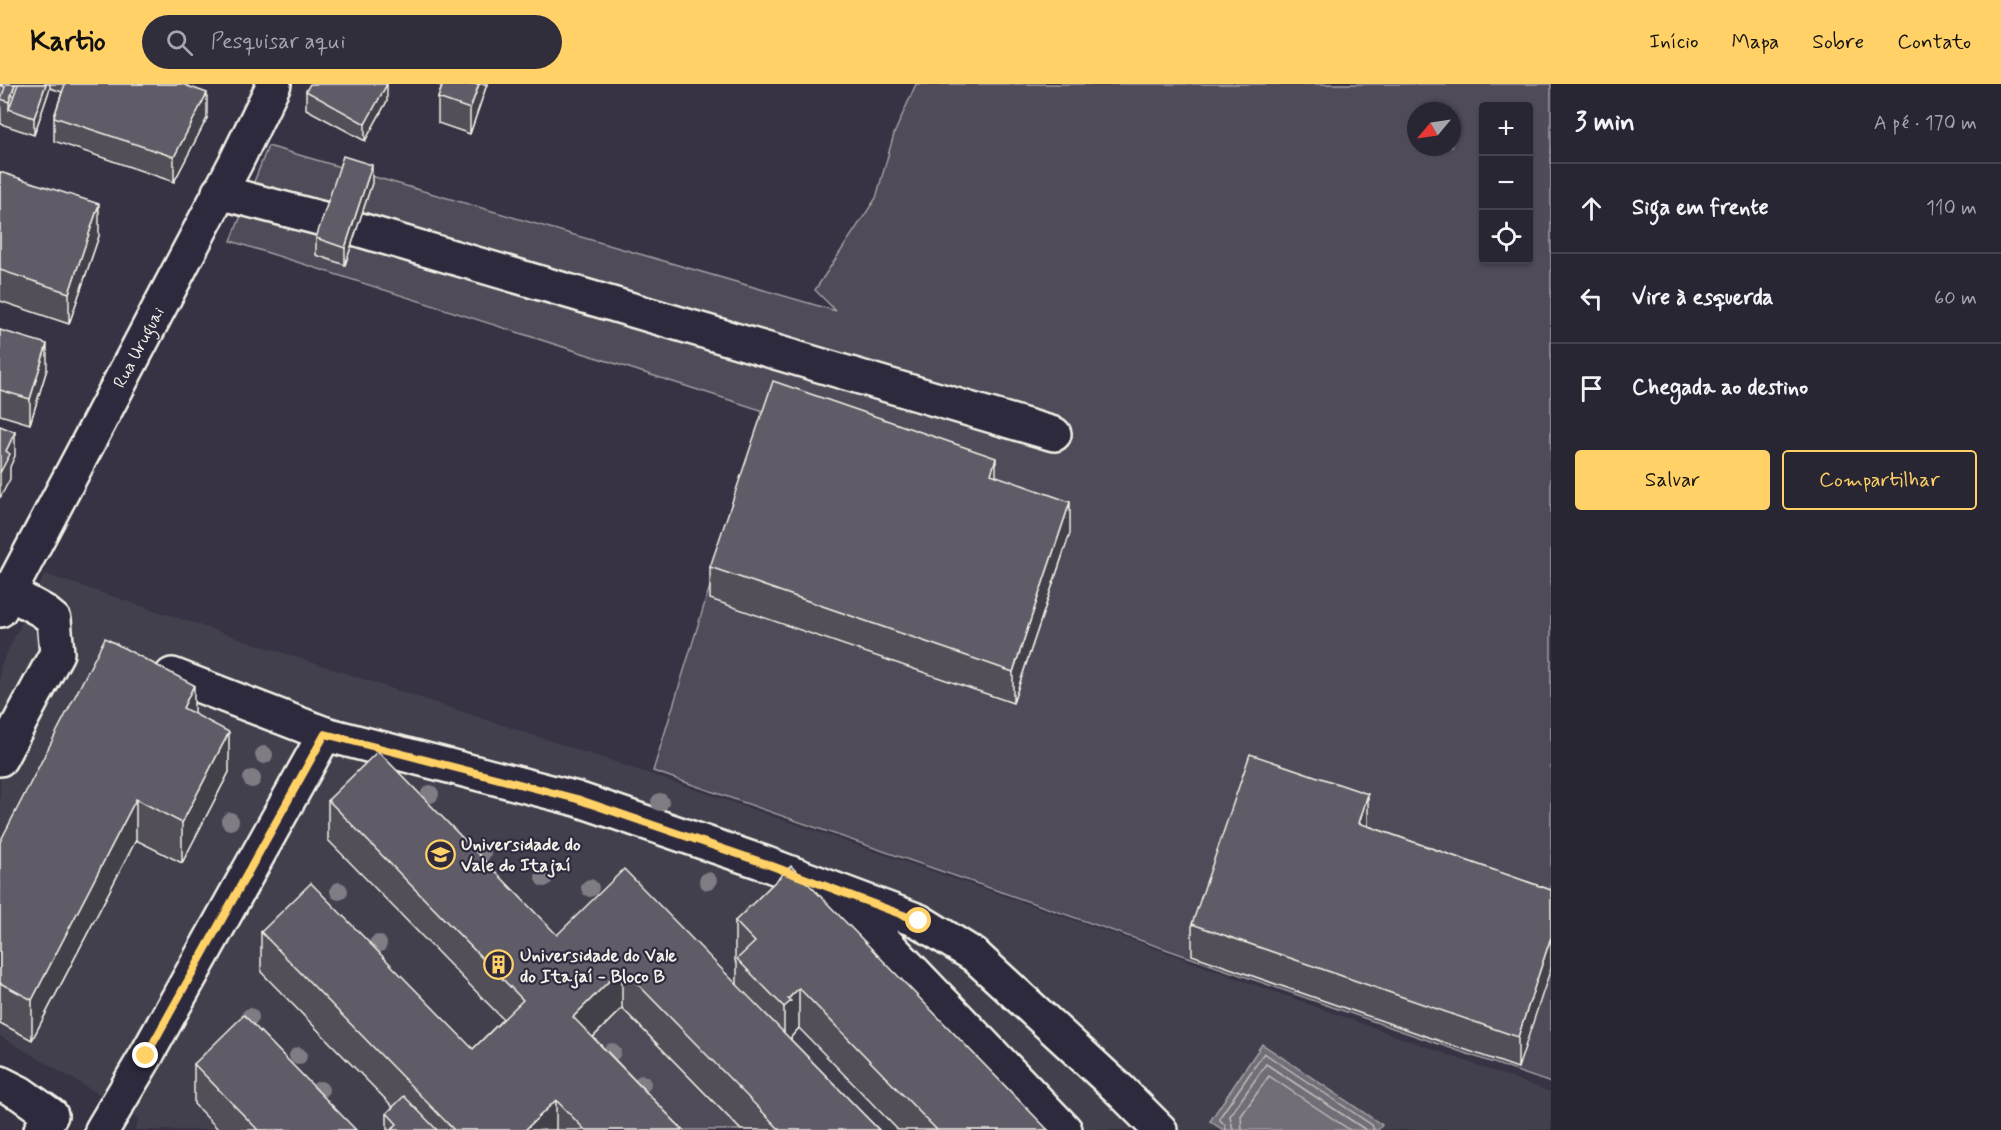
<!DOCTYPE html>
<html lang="pt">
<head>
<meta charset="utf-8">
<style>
  :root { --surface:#292633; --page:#312e3b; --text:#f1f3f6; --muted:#a5a5ac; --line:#45434e; --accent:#ffd166 }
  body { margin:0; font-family:Mynerve,sans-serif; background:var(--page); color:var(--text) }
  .controls { position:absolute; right:18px; top:18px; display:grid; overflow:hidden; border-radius:6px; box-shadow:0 2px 4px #0004 }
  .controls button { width:54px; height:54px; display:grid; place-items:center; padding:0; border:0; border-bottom:2px solid var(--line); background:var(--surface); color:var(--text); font:30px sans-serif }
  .compass { position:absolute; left:1407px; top:18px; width:54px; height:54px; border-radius:50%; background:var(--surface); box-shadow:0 2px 4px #0004; rotate:241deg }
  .stop { position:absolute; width:18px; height:18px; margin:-14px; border:4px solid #ffd166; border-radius:50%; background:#fff }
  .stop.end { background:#ffd166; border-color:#fff; box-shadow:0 2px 6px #0008 }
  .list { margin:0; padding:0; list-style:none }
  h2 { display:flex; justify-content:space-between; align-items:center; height:78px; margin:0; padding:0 24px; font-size:26px }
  h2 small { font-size:20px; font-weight:400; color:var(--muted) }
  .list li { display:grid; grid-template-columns:39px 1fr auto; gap:18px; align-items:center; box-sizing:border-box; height:90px; padding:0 24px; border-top:2px solid var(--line) }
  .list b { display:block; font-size:22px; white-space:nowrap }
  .list em { font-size:20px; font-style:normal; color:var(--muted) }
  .actions { display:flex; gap:12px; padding:18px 24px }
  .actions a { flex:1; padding:14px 0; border:2px solid var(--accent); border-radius:6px; text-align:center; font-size:21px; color:var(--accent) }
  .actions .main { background:var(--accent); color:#111 }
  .icon { flex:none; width:33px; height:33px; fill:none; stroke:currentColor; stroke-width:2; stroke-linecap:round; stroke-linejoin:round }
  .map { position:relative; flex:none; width:1551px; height:1046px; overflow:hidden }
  header { display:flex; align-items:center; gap:36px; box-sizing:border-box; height:84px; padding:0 30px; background:var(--accent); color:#111 }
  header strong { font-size:28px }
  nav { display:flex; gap:33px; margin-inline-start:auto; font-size:21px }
  .search { width:420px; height:54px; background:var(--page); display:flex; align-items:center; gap:15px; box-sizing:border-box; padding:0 21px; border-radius:33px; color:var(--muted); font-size:22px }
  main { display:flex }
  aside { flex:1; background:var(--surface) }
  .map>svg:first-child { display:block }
</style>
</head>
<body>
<header>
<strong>Kartio</strong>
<div class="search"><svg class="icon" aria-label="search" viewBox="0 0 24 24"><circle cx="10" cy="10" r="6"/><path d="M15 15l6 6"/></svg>Pesquisar aqui</div>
<nav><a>Início</a><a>Mapa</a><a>Sobre</a><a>Contato</a></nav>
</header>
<main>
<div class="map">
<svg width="1551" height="1046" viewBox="0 0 1551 1046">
  <rect width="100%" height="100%" fill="#373244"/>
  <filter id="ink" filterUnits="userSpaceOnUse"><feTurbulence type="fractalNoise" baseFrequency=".0167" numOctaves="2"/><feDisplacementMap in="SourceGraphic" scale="12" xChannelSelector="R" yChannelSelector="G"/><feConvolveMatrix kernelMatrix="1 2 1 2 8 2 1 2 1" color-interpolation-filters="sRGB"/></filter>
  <g filter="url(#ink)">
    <path fill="#433f4e" d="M 45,490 L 621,680 L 1140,859 L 1551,1008 L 1551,1046 L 135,1046 L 139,1034 L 0,952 L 0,583 Z"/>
    <g fill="#504b59" stroke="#a29ea0" stroke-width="1.5" fill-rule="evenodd">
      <path d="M 916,0 L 1551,0 L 1551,999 L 653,687 L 764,327 L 231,157 L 268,62 L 836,227 L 815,206 L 876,114 L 894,50 ZM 1484,22 L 1528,22 L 1528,176 L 1484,176 ZM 1416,27 L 1452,27 L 1452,63 L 1416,63 Z"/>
      <path d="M 622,924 L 741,1046 L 643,1046 L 573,973 Z"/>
    </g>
    <path fill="#726e77" stroke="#a6a2a4" stroke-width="1.5" d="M 1262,960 L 1382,1041 L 1378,1046 L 1223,1046 L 1210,1037 Z"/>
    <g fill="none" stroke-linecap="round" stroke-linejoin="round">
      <g stroke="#c0bdbb" stroke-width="1.5">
        <path d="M 1226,1046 L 1225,1041 L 1220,1036 L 1220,1033 L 1264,969 L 1372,1041 L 1374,1046"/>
        <path d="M 1233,1046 L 1230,1032 L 1266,980 L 1366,1046"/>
        <path d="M 1242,1046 L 1241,1032 L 1269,992 L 1350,1046"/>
      </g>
      <defs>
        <g id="minor">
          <path d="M 219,108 L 327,136"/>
          <path d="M 357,145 L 1054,350"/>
          <path d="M 172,591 L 325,650 L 577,715 L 764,779 L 919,837 L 974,871 L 1119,1005 L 1160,1046"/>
          <path d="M 0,675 L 57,569 L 54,536 L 43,527 L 10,509"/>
          <path d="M 840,811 L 1065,1046"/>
          <path d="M 0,999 L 20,1009 L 51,1031 L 41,1046"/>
          <path d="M 102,1046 L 146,972 L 325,650"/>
        </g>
        <g id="major">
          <path id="s1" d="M 0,526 L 236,78 L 274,0"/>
        </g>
      </defs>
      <use href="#minor" stroke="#f4f1e8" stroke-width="38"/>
      <use href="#major" stroke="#f4f1e8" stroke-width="38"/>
      <use href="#minor" stroke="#2f2a3d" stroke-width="33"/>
      <use href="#major" stroke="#2f2a3d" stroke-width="33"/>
    </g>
    <g fill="#807b83">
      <circle cx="264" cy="671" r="9"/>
      <circle cx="252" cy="695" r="9"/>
      <circle cx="430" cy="710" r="9"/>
      <circle cx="660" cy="718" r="9"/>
      <circle cx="230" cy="737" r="9"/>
      <circle cx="482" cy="769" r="9"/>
      <circle cx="544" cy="794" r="9"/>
      <circle cx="708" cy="797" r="9"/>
      <circle cx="590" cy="804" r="9"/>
      <circle cx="339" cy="807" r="9"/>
      <circle cx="378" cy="860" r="9"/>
      <circle cx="250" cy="933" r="9"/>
      <circle cx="612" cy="968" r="9"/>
      <circle cx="298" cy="972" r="9"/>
      <circle cx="642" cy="1000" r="9"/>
      <circle cx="320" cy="1006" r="9"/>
    </g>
    <g fill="#524f59" stroke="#f4f1e8" stroke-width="1.5">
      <path d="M 0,0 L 182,0 L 207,34 L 174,98 L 54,57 L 54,33 L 62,8 L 50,4 L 34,51 L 1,40 Z"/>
      <path d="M 435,0 L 487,0 L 470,50 L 438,39 L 438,14 L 442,2 Z"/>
      <path d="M 306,7 L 387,17 L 365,57 L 306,25 Z"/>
      <path d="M 0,88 L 99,152 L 69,240 L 0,217 Z"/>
      <path d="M 372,99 L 345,181 L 316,171 L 316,154 Z"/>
      <path d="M 0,246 L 47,285 L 30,340 L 0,331 Z"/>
      <path d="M 996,392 L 1070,449 L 1013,619 L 710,515 L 710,483 Z"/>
      <path d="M 194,630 L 229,688 L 182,779 L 136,756 L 32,956 L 0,939 L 0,758 Z"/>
      <path d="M 328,716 L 557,851 L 737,901 L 737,880 L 735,877 L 735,837 L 1048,1046 L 898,1046 L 799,944 L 791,953 L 791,956 L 879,1046 L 741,1046 L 622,924 L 593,953 L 683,1046 L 387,1046 L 387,1029 L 393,1023 L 261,888 L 261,848 L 473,965 L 503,935 L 328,756 Z"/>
      <path d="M 1368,741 L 1368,742 L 1551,806 L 1518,984 L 1192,871 L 1192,840 Z"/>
      <path d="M 194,980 L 356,1046 L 219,1046 L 194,1020 Z"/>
    </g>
    <g fill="#424048" stroke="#f4f1e8" stroke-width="1.5">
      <path d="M 15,0 L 24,0 L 9,25 L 9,18 Z"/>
      <path d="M 46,0 L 50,0 L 50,4 L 34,51 L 34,34 Z"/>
      <path d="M 387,0 L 387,17 L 365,57 L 365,40 Z"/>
      <path d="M 479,0 L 487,0 L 470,50 L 470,25 Z"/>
      <path d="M 207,9 L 207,34 L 174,98 L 174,73 Z"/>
      <path d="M 372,81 L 372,99 L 345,181 L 345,164 Z"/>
      <path d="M 99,120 L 99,152 L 69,240 L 69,209 Z"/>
      <path d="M 47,260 L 47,285 L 30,340 L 30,315 Z"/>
      <path d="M 15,348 L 15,372 L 10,383 L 10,395 L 0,414 L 0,389 L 6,367 Z"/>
      <path d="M 996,374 L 996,405 L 991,390 Z"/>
      <path d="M 1070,418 L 1070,449 L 1013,619 L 1013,588 Z"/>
      <path d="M 194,601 L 194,641 L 183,624 Z"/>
      <path d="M 229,648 L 229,688 L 182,779 L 182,739 Z"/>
      <path d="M 1368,710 L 1368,741 L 1359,770 L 1359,739 Z"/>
      <path d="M 136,715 L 136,756 L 32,956 L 32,916 Z"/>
      <path d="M 1551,853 L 1551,884 L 1518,984 L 1518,953 Z"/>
      <path d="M 622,884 L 622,924 L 573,973 L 573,933 Z"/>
      <path d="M 799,904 L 799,944 L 791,953 L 791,957 L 784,964 L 784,923 L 788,915 Z"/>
      <path d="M 556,1016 L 556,1046 L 525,1046 Z"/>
    </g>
    <g fill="#5f5c67" stroke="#f4f1e8" stroke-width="1.5">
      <path d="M 0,0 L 15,0 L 9,18 L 1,15 L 5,3 L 0,1 Z"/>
      <path d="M 18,0 L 46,0 L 34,34 L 9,25 Z"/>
      <path d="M 65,0 L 182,0 L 207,9 L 174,73 L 54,33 Z"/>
      <path d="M 310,0 L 387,0 L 365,40 L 306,7 Z"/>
      <path d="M 443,0 L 479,0 L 470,25 L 438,14 Z"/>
      <path d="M 343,72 L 372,81 L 345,164 L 316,154 Z"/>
      <path d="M 0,88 L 99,120 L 69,209 L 0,186 Z"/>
      <path d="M 0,246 L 47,260 L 30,315 L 0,306 Z"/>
      <path d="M 773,297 L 996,374 L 991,390 L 1070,418 L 1013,588 L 710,483 Z"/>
      <path d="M 0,342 L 15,348 L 6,367 L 10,370 L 0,389 Z"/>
      <path d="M 105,554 L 194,601 L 183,624 L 229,648 L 182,739 L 136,715 L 32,916 L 0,899 L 0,758 Z"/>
      <path d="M 378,667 L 557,851 L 624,785 L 879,1046 L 780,1046 L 622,884 L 573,933 L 683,1046 L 585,1046 L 556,1016 L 525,1046 L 454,1046 L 261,848 L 311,799 L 473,965 L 523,916 L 328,716 Z"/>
      <path d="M 1250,670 L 1368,710 L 1359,739 L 1551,806 L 1551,853 L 1518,953 L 1192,840 Z"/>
      <path d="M 791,782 L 1048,1046 L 937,1046 L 799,904 L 788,915 L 791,917 L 784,923 L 737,875 L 755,858 L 735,837 Z"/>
      <path d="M 244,931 L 356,1046 L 258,1046 L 194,980 Z"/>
      <path d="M 404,1012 L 437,1046 L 391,1046 L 397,1040 L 387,1029 Z"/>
    </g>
  </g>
  <g fill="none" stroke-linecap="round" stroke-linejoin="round" filter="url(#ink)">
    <path stroke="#ffd166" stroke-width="8" d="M 146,972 L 325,650 L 577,715 L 764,779 L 919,837"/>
  </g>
  <defs>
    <symbol id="university-ring" viewBox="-11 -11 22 22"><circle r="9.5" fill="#2f2a3d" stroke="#ffd166" stroke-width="1.5"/><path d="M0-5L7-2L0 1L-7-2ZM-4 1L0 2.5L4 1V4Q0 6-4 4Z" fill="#ffd166"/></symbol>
    <symbol id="building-ring" viewBox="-11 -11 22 22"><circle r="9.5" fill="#2f2a3d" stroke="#ffd166" stroke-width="1.5"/><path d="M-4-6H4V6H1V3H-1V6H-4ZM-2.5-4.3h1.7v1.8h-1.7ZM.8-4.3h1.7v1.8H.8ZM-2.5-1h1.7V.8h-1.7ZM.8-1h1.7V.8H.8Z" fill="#ffd166"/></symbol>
  </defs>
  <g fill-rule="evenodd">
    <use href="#university-ring" x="424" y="754" width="33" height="33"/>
    <use href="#building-ring" x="482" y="864" width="33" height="33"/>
  </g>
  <g text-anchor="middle" stroke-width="4.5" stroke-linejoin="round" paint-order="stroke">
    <g font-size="18" fill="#f4f1e8" stroke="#2f2a3d">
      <text dy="6" stroke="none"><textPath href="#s1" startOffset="297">Rua Uruguai</textPath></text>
    </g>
    <g font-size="18" font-weight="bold" fill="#f4f1e8" stroke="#2f2a3d" text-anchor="start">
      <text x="461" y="766">Universidade do<tspan x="461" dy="21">Vale do Itajaí</tspan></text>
      <text x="520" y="877">Universidade do Vale<tspan x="520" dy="21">do Itajaí - Bloco B</tspan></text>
    </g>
  </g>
</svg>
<div class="controls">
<button>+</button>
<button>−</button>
<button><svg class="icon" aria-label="locate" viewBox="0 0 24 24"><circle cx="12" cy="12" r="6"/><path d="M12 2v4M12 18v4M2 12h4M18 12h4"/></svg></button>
</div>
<svg class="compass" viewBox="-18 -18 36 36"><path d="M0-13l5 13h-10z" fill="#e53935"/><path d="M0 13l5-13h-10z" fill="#a5a5ac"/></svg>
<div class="stop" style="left:919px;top:837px"></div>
<div class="stop end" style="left:146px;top:972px"></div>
</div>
<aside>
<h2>3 min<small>A pé · 170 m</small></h2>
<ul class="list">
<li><svg class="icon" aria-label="ahead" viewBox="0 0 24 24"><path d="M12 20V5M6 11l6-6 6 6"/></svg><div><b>Siga em frente</b></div><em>110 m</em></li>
<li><svg class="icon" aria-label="left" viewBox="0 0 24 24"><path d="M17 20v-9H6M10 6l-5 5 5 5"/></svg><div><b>Vire à esquerda</b></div><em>60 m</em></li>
<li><svg class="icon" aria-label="arrive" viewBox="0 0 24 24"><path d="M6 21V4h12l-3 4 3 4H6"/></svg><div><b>Chegada ao destino</b></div></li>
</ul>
<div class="actions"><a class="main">Salvar</a><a>Compartilhar</a></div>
</aside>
</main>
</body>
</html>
